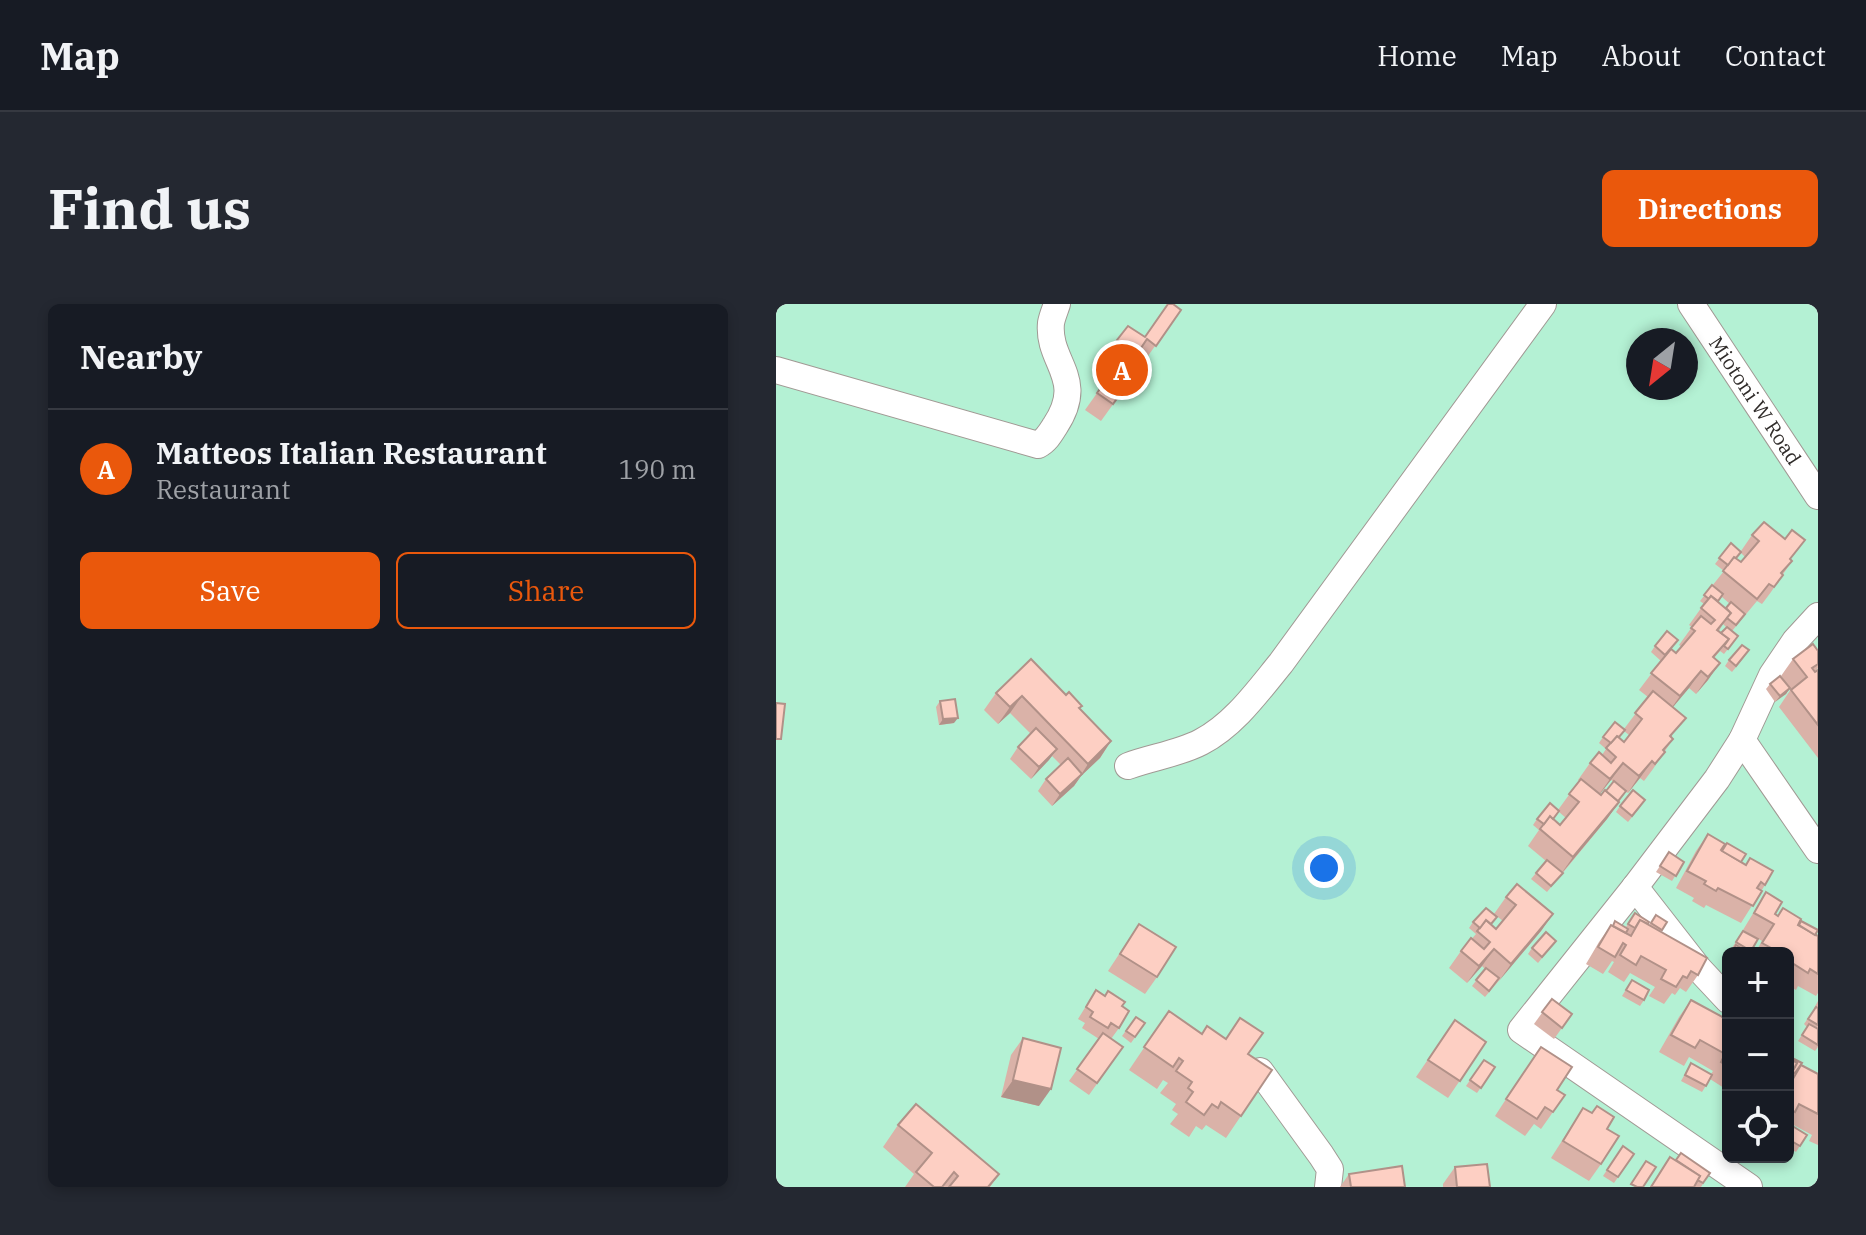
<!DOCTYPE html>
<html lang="en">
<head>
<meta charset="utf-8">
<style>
  :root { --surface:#171b24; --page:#242831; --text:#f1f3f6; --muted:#9ea1a6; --line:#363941; --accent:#ea580c }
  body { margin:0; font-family:"IBM Plex Serif",serif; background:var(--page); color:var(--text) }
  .controls { position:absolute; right:24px; bottom:24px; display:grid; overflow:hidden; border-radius:12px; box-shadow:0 4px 12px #0003 }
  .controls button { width:72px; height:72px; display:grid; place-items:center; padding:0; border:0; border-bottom:2px solid var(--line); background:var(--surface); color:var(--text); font:40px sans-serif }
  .compass { position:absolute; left:850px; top:24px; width:72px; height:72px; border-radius:50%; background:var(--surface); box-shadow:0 4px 12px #0003; rotate:210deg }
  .you { position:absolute; left:548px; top:564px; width:28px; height:28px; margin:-20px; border:6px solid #fff; border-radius:50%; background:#1a73e8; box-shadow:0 0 0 12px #1a73e833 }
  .badge { display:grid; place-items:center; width:52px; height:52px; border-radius:50%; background:var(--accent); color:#fff; font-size:26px; font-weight:700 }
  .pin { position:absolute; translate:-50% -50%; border:4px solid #fff; box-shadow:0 2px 8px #0006 }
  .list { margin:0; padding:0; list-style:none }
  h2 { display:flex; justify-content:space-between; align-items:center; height:104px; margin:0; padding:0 32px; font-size:34px }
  h2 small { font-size:26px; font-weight:400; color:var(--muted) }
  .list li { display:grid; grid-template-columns:52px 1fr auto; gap:24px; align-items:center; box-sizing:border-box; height:120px; padding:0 32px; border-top:2px solid var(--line) }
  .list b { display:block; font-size:30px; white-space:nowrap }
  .list p { margin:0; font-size:26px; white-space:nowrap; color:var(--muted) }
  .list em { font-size:26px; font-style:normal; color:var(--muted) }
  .actions { display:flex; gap:16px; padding:24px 32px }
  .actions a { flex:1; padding:18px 0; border:2px solid var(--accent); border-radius:12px; text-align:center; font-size:28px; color:var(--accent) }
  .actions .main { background:var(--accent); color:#fff }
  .icon { flex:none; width:44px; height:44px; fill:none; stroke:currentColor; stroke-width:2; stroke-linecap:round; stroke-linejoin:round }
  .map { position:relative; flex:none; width:1042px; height:883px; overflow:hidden; border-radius:12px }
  header { display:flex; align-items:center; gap:48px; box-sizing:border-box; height:112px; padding:0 40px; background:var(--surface); border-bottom:2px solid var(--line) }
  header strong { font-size:38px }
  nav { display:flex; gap:44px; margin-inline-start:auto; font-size:28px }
  .intro { display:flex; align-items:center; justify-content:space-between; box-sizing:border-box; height:192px; padding:0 48px }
  h1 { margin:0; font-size:56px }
  .button { padding:20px 36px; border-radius:12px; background:var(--accent); color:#fff; font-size:28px; font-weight:700 }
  main { display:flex; gap:48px; padding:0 48px }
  aside { flex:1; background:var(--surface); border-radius:12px; box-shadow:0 4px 12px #0003 }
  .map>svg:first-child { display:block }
</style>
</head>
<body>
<header>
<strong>Map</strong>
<nav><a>Home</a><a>Map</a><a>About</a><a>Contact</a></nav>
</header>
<div class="intro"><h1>Find us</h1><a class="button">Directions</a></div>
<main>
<aside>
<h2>Nearby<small></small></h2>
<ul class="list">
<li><span class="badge">A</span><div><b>Matteos Italian Restaurant</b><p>Restaurant</p></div><em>190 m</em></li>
</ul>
<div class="actions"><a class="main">Save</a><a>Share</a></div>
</aside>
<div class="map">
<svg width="1042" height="883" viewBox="0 0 1042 883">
  <rect width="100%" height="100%" fill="#f9f0eb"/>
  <path fill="#b4f1d4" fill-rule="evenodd" d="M 0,0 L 1042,0 L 1042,883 L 0,883 ZM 862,36 L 910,36 L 910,84 L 862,84 ZM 952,649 L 1012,649 L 1012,853 L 952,853 Z"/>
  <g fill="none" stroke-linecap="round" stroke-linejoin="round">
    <defs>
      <g id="minor">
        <path id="s1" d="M 915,0 L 1042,192"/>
        <path d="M 0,66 L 262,141 C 270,137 274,130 279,122 C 311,74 271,59 275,19 C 276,13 279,6 281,0"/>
        <path d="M 966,436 L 1042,546"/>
        <path d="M 352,462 C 376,453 402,450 425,438 C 458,421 482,387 505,359 L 767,0"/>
        <path d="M 859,583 L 923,665 L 952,696"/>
        <path d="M 484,767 L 545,851 L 554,865 L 552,883"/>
        <path d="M 973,883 L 745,726 L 859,583 L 941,475 L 966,436 L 996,371 L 1019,337 L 1042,312"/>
      </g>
    </defs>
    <use href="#minor" stroke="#a19994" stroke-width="28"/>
    <use href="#minor" stroke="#fff" stroke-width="26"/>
  </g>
  <g fill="#dab2a8" fill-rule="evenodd">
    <path d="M 405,6 L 325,117 L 309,106 L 341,61 L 330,53 L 352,22 L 369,33 Z"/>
    <path d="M 976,231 L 1016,257 L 995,288 L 986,300 L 981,297 L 956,327 L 962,332 L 948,350 L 944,347 L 938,354 L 932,376 L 920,390 L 913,384 L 897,403 L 896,434 L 897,435 L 877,465 L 868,477 L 864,474 L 852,489 L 850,488 L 831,515 L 771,588 L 755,575 L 770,557 L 752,542 L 763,526 L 757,521 L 761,515 L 782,506 L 803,477 L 802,476 L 814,459 L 826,451 L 830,445 L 823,439 L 827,433 L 848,425 L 872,393 L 863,386 L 885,357 L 875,348 L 879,342 L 895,345 L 900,349 L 906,343 L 903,341 L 916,323 L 913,321 L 928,300 L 924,297 L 948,267 L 939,260 L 955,239 L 965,247 ZM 965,249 L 969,253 L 965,258 L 960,255 ZM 946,293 L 954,300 L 950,304 L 942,298 ZM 947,320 L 950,323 L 945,329 L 943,327 ZM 848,427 L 853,431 L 848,438 L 843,434 ZM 835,476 L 838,478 L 825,491 L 824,490 ZM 783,508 L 790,514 L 784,521 L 778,515 Z"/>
    <path d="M 1042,347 L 1042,364 L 1039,368 L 1042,366 L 1042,454 L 1003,403 L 1015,385 L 1005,372 L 1017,355 Z"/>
    <path d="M 969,352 L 956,368 L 949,362 L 953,356 Z"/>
    <path d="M 255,355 L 335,437 L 324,454 L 305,472 L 298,482 L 276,502 L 262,487 L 270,475 L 285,461 L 276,452 L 255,475 L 234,455 L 242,443 L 255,430 L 234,409 L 222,420 L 208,406 L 220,389 Z"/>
    <path d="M 994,380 L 1014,384 L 1010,390 L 999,398 L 990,385 Z"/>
    <path d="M 164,397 L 178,419 L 163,421 L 160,403 Z"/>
    <path d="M 844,502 L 865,502 L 852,518 L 840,508 Z"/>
    <path d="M 932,530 L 945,546 L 970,560 L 974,554 L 989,581 L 965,619 L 930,601 L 928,604 L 916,597 L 918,594 L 900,584 L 920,547 Z"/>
    <path d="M 893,548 L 908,558 L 896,577 L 880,568 Z"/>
    <path d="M 990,588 L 999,610 L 1002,612 L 1007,604 L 1022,621 L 1042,632 L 1042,689 L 1040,692 L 1022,682 L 1020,686 L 1012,681 L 1012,649 L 979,649 L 986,637 L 967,626 Z"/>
    <path d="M 730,593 L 777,610 L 765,627 L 709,693 L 696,682 L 709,665 L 706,662 L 691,679 L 673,664 L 685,647 L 700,630 L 693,624 L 697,618 L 715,621 L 720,625 L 727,617 L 718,610 Z"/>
    <path d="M 859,609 L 873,621 L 880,611 L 891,618 L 885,628 L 922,671 L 910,688 L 904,684 L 899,691 L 896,689 L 888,700 L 873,692 L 879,683 L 854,669 L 848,678 L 832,668 L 838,658 L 836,657 L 827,670 L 810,660 L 823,638 L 835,621 L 850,623 Z"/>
    <path d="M 363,620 L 381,673 L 369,690 L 332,667 Z"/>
    <path d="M 967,627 L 982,635 L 973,649 L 955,649 L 958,645 L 956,644 Z"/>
    <path d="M 780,637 L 762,659 L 752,650 L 756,644 Z"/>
    <path d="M 856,676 L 868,696 L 864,702 L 846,692 Z"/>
    <path d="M 320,686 L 346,702 L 343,724 L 335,735 L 347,743 L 313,791 L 293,777 L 323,735 L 306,724 L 309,719 L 302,715 Z"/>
    <path d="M 776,695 L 796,710 L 778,735 L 758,720 Z"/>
    <path d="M 915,696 L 952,716 L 952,778 L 948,784 L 934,775 L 926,788 L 905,777 L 915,759 L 935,770 L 937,767 L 913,753 L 908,762 L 883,748 L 903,713 Z"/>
    <path d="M 1042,697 L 1042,743 L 1039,747 L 1022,737 L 1031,723 L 1028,720 L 1039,704 L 1038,704 Z"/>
    <path d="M 393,707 L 426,729 L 472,750 L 496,766 L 450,834 L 430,821 L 426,826 L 420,822 L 413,833 L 394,820 L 402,810 L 396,806 L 400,800 L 384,789 L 392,779 L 387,776 L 381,785 L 353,766 Z"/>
    <path d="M 360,713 L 369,719 L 355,739 L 346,732 Z"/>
    <path d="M 679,716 L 710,738 L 672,794 L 640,773 Z"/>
    <path d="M 247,734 L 263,802 L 225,793 L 235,751 Z"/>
    <path d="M 1012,752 L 1025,761 L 1042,770 L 1042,841 L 1033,837 L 1036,831 L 1012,818 L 1012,779 L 1015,775 L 1013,774 Z"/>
    <path d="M 708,756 L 719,763 L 701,789 L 690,782 Z"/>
    <path d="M 753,760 L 781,786 L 777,808 L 765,825 L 758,820 L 749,832 L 719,812 Z"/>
    <path d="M 807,804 L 825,860 L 813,877 L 775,854 Z"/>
    <path d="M 122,821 L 223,870 L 214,883 L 129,883 L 138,870 L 107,843 Z"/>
    <path d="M 1012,821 L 1031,831 L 1020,848 L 1012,843 Z"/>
    <path d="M 847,842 L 858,850 L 838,879 L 827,872 Z"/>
    <path d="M 894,853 L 900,856 L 934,869 L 925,883 L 874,883 Z"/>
    <path d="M 679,863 L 714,883 L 667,883 L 667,880 Z"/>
    <path d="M 573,870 L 629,883 L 564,883 Z"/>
  </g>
  <g fill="#b19188">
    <path d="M 944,359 L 932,376 L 920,390 L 932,373 Z"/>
    <path d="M 925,367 L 913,384 L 892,409 L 904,392 Z"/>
    <path d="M 1014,384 L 1010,390 L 999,398 L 1004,392 Z"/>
    <path d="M 246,392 L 234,409 L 222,420 L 234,403 Z"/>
    <path d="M 182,414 L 178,419 L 163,421 L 167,415 Z"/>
    <path d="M 335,437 L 324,454 L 305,472 L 298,482 L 276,502 L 284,490 L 303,474 L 312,460 Z"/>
    <path d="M 281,445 L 273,456 L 255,475 L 263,463 Z"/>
    <path d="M 876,457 L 864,474 L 852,489 L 863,472 Z"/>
    <path d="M 847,459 L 835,476 L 822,492 L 834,475 Z"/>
    <path d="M 843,498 L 831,515 L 785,570 L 797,553 Z"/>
    <path d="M 777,610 L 765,627 L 723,677 L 735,660 Z"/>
    <path d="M 718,645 L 706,662 L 691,679 L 703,662 Z"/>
    <path d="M 237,776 L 275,785 L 263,802 L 225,793 Z"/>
  </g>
  <g fill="#fdcfc3" stroke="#b19188" stroke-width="2">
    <path d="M 392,0 L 397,0 L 405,6 L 380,42 L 371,35 L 363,47 L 371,52 L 337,100 L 321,89 L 353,44 L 341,36 L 352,22 L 369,33 Z"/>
    <path d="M 988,218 L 1009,235 L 1016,226 L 1029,236 L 1014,255 L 1016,257 L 1005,269 L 1007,271 L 998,283 L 993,280 L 981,295 L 947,267 L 958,253 L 965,258 L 983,237 L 976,231 Z"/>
    <path d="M 955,239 L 965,248 L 960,254 L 958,253 L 952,261 L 943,254 Z"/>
    <path d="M 936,281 L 947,290 L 942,297 L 935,292 L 933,295 L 928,291 Z"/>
    <path d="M 935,292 L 955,309 L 941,326 L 953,335 L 937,353 L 944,359 L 932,373 L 925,367 L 904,392 L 875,369 L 895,345 L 900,349 L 919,327 L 915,324 L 925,312 L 935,320 L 939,316 L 925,304 Z"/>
    <path d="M 955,298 L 969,310 L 960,321 L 951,314 L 955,309 L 950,304 Z"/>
    <path d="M 951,323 L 962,332 L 952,345 L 948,342 L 953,335 L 945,329 Z"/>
    <path d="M 891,327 L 902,336 L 889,351 L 879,342 Z"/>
    <path d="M 1037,340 L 1042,347 L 1042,360 L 1036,364 L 1039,368 L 1042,366 L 1042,421 L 1015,386 L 1031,373 L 1017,355 Z"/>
    <path d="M 966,341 L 973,346 L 960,362 L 953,356 Z"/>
    <path d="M 255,355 L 290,391 L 293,388 L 306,402 L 303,404 L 335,437 L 312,460 L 246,392 L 234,403 L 220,389 Z"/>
    <path d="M 1004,372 L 1014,384 L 1004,392 L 994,380 Z"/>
    <path d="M 877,387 L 910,414 L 894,432 L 897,435 L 887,446 L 889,448 L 879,460 L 876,457 L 863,472 L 847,459 L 834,475 L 814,459 L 823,448 L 835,459 L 840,453 L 830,444 L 841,432 L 848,438 L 866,415 L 859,409 Z"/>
    <path d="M 179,395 L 182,414 L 167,415 L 164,397 Z"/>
    <path d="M 0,399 L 9,400 L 5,435 L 0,435 Z"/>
    <path d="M 839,418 L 849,426 L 843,433 L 841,432 L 835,439 L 827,433 Z"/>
    <path d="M 260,424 L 281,445 L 263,463 L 242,443 Z"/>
    <path d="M 292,454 L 306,470 L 284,490 L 270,475 Z"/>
    <path d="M 805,475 L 825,491 L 829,486 L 843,498 L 797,553 L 764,525 L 774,512 L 784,521 L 803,498 L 793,490 Z"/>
    <path d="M 838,477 L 850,487 L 842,497 L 830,487 Z"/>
    <path d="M 857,486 L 869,496 L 856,512 L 844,502 Z"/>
    <path d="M 774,499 L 783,507 L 777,515 L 774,512 L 768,520 L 761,515 Z"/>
    <path d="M 932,530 L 949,540 L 945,546 L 970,561 L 974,554 L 997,567 L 989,581 L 985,578 L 981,584 L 986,587 L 977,602 L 942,584 L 940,587 L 928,580 L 930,577 L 911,567 Z"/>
    <path d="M 951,539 L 970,550 L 965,558 L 946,547 Z"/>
    <path d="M 893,548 L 908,558 L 900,572 L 884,562 Z"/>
    <path d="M 771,556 L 787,569 L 775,582 L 760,569 Z"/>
    <path d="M 741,580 L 777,610 L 735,660 L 718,645 L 703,662 L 685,647 L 695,634 L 708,645 L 714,638 L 701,627 L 710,616 L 720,625 L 740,601 L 730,593 Z"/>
    <path d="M 990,588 L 1006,598 L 999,610 L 1002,612 L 1007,604 L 1025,615 L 1022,621 L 1042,632 L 1042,670 L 1034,665 L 1032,669 L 1016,659 L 1014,663 L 1012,661 L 1012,649 L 1004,649 L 986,639 L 998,620 L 978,609 Z"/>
    <path d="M 710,604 L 721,613 L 715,620 L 710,616 L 704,624 L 697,618 Z"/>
    <path d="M 859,609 L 873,618 L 872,620 L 864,616 L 859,624 L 852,620 Z"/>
    <path d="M 880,611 L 891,618 L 886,626 L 875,619 Z"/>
    <path d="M 864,616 L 931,654 L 922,671 L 915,667 L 911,674 L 907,672 L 900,683 L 885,675 L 890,666 L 865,652 L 860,661 L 844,651 L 850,641 L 847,639 L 839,653 L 822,643 L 835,621 L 855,632 Z"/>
    <path d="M 839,617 L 852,625 L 850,629 L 837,622 Z"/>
    <path d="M 1025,617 L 1042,626 L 1039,631 L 1023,621 Z"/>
    <path d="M 363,620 L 400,643 L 381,673 L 344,650 Z"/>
    <path d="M 967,627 L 982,635 L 975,647 L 960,638 Z"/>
    <path d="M 770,628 L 780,637 L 766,653 L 756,644 Z"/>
    <path d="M 960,641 L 973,649 L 956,649 Z"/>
    <path d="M 710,664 L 723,674 L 713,687 L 700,676 Z"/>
    <path d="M 856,676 L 873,686 L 868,696 L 850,686 Z"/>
    <path d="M 320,686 L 329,692 L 332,687 L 349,698 L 346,702 L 353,707 L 343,724 L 335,719 L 332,724 L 314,713 L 317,708 L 310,703 Z"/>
    <path d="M 776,695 L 796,710 L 786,724 L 766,708 Z"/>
    <path d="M 915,696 L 952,716 L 952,762 L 945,758 L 949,750 L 924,736 L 919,744 L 895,731 Z"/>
    <path d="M 1040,703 L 1042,704 L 1042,721 L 1032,715 Z"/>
    <path d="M 393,707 L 426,730 L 431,722 L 450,735 L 464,714 L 487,729 L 472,750 L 496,766 L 465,812 L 445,798 L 442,804 L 436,800 L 428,811 L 410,798 L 417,788 L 412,784 L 416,778 L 400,767 L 407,757 L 403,754 L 397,763 L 368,743 Z"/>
    <path d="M 360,713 L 369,719 L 359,733 L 350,727 Z"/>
    <path d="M 679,716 L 710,738 L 684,777 L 652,756 Z"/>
    <path d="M 1033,720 L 1042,725 L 1042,741 L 1026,731 Z"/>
    <path d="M 327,729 L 347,743 L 321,779 L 301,765 Z"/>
    <path d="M 247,734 L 285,744 L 275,785 L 237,776 Z"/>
    <path d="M 765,743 L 796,763 L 781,786 L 789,791 L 777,808 L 769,803 L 761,815 L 730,795 Z"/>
    <path d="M 1012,752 L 1026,759 L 1019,769 L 1016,768 L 1021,759 L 1012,754 Z"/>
    <path d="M 1012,754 L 1021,759 L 1012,776 Z"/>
    <path d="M 708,756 L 719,763 L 705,784 L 694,776 Z"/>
    <path d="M 915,759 L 936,771 L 930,782 L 909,771 Z"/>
    <path d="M 1025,761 L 1042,770 L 1042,810 L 1023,800 L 1019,808 L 1012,804 L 1012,779 L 1014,780 Z"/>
    <path d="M 140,800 L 223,870 L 212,883 L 173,883 L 182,872 L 178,868 L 166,883 L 158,883 L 140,868 L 156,849 L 122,821 Z"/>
    <path d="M 821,802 L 838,813 L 831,825 L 843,832 L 825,860 L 787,837 L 807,804 L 816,809 Z"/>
    <path d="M 1013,820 L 1031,831 L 1024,842 L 1012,835 Z"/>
    <path d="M 847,842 L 858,850 L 842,873 L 831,866 Z"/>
    <path d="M 905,849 L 934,869 L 927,879 L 921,876 L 924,872 L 900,856 Z"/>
    <path d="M 894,853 L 924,872 L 918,883 L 875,883 Z"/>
    <path d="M 870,857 L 880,863 L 867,883 L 861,883 L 855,880 Z"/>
    <path d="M 711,860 L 714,883 L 681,883 L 679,863 Z"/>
    <path d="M 626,862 L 629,883 L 575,883 L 573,870 Z"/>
  </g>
  <g text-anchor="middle" stroke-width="7" stroke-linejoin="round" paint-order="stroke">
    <g font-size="20" fill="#302c2a" stroke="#fff">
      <text dy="7" stroke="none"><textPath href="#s1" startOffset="116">Miotoni W Road</textPath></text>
    </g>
  </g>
</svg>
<div class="controls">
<button>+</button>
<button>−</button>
<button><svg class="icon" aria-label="locate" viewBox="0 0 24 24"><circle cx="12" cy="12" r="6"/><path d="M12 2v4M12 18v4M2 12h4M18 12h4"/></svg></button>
</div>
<svg class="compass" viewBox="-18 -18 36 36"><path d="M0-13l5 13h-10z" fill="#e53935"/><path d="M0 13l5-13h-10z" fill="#9ea1a6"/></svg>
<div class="you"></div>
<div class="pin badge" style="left:346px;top:66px">A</div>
</div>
</main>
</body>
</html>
